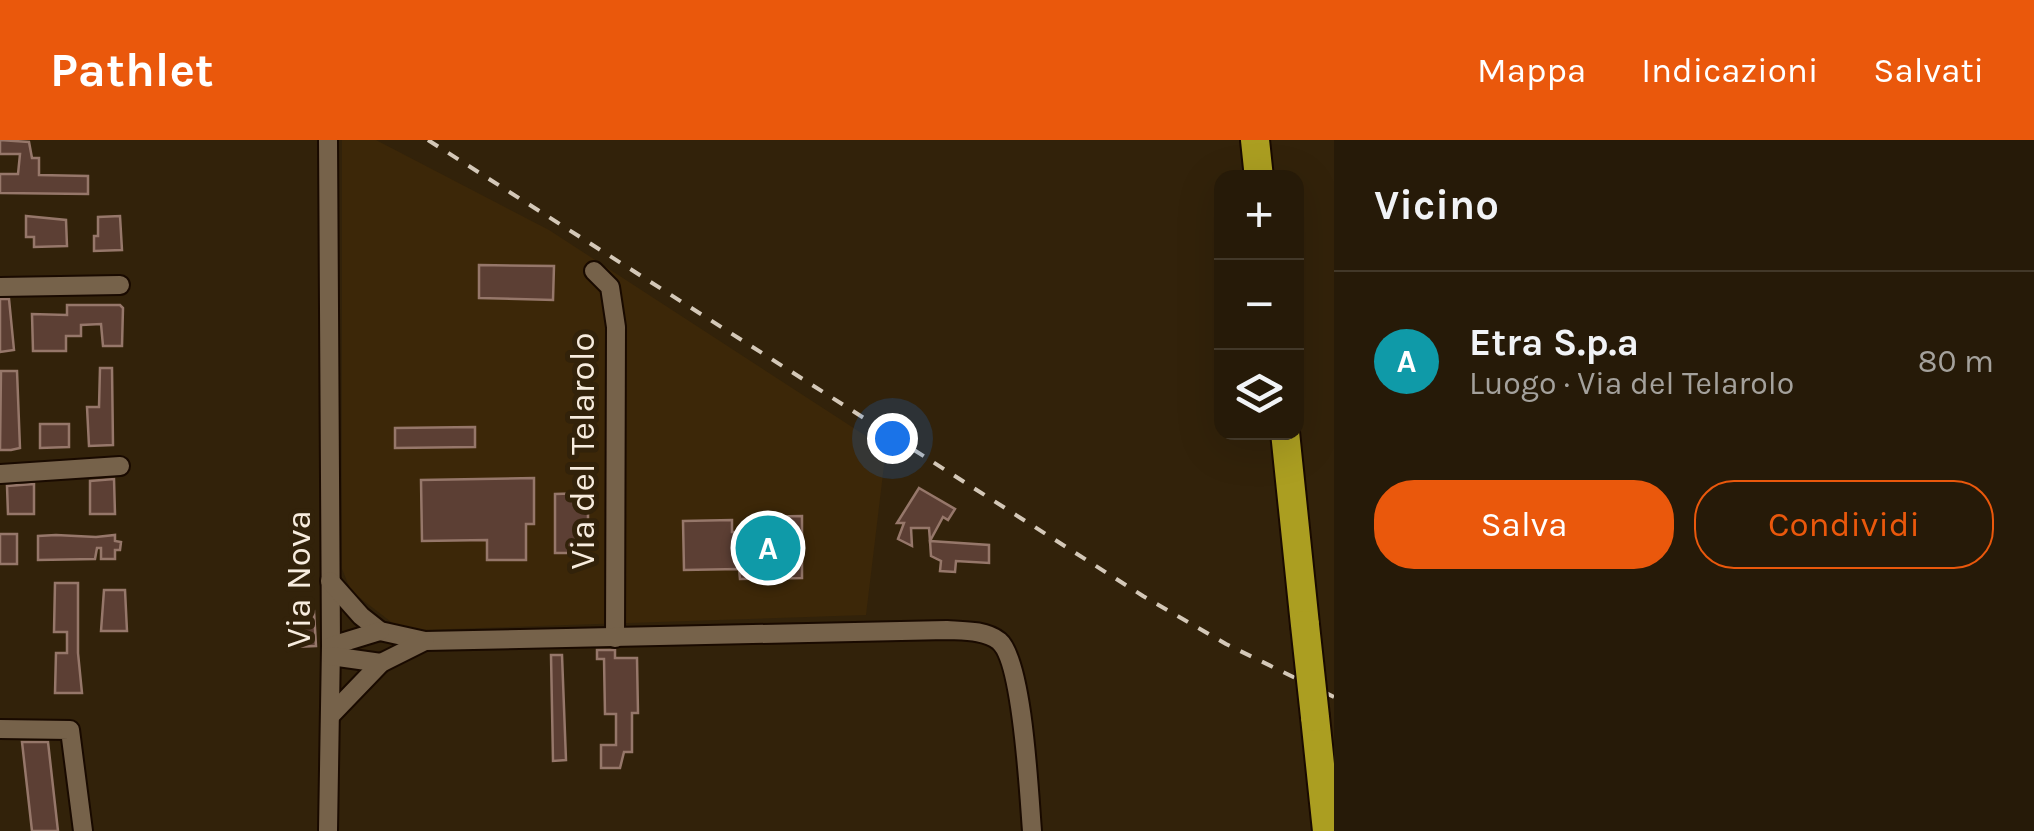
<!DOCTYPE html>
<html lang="it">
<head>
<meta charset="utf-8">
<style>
  :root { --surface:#261a08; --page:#322716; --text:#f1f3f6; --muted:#a4a19c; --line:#423829; --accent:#ea580c }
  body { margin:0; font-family:Karla,sans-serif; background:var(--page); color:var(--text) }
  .controls { position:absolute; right:30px; top:30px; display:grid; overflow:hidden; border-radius:20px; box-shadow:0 10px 40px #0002 }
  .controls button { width:90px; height:90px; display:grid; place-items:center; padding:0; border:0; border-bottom:2px solid var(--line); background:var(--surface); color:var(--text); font:50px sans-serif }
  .you { position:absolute; left:892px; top:298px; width:35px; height:35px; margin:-25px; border:8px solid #fff; border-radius:50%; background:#1a73e8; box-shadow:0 0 0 15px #1a73e833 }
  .badge { display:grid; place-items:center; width:65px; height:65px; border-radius:50%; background:var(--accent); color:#fff; font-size:32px; font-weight:700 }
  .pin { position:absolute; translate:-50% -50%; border:5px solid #fff; box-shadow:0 2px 10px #0006 }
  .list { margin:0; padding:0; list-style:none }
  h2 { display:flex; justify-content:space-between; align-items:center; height:130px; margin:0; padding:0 40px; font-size:42px }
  h2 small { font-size:32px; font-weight:400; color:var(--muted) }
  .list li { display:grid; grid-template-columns:65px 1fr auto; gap:30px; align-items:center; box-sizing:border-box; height:180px; padding:0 40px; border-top:2px solid var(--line) }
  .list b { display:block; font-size:38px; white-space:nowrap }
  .list p { margin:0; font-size:32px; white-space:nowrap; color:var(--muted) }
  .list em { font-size:32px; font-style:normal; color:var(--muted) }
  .actions { display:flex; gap:20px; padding:30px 40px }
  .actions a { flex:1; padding:22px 0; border:2px solid var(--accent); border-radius:40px; text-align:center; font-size:35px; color:var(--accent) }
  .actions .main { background:var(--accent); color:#fff }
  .icon { flex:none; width:55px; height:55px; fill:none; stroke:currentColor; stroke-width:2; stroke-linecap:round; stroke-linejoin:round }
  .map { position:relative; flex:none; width:1334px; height:691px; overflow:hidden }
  header { display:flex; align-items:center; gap:60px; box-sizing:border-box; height:140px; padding:0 50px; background:var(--accent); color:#fff }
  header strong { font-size:48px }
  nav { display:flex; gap:55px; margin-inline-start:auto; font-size:35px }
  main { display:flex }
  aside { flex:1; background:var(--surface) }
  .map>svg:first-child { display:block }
</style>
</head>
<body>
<header>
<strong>Pathlet</strong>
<nav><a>Mappa</a><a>Indicazioni</a><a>Salvati</a></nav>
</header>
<main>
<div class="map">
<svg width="1334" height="691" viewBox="0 0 1334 691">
  <rect width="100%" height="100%" fill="#32220a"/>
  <path fill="#3c2708" d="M 342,0 L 376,0 L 549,90 L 886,309 L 866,475 L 422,490 L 395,485 L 351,451 L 342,429 Z"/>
  <g fill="#5c3f34" stroke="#96776a" stroke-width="2.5">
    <path d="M 0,0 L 29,2 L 32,18 L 39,18 L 39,35 L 88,36 L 88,54 L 0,53 L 0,34 L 18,34 L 20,14 L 0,14 Z"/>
    <path d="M 26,76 L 66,80 L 67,106 L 34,107 L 34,97 L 26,97 Z"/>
    <path d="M 120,76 L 122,110 L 94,111 L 94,96 L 98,96 L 98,77 Z"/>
    <path d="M 479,125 L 554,126 L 553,160 L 479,158 Z"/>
    <path d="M 0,159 L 9,159 L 14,210 L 0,212 Z"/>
    <path d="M 67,165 L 120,165 L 123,168 L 122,206 L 103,206 L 101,184 L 81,185 L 81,196 L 66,196 L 66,211 L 33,211 L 32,174 L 67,175 Z"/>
    <path d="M 100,228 L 112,228 L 113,305 L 89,306 L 87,267 L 99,267 Z"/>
    <path d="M 1,231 L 17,231 L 20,308 L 11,310 L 0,310 Z"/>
    <path d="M 40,284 L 69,284 L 69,307 L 40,308 Z"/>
    <path d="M 475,287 L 475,307 L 395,308 L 395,288 Z"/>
    <path d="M 534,338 L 534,384 L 526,384 L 526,420 L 487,420 L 487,400 L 422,401 L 421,340 Z"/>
    <path d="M 114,339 L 115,374 L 90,374 L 90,341 Z"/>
    <path d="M 34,344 L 34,374 L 8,374 L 7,346 Z"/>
    <path d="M 919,348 L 955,369 L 948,380 L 943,377 L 930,401 L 929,388 L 911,388 L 912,406 L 898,399 L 904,383 L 897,383 Z"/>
    <path d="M 588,353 L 588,413 L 555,413 L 555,354 Z"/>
    <path d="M 802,376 L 802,438 L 740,439 L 739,429 L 684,430 L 683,381 L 732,380 L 732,392 L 754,392 L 754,377 Z"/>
    <rect x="0" y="394" width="17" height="30"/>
    <path d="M 56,395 L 96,397 L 115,395 L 115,401 L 121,402 L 120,410 L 115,410 L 115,419 L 101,419 L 101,408 L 97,408 L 95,419 L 38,420 L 38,396 Z"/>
    <path d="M 930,401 L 989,405 L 989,423 L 956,421 L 955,432 L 940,431 L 941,421 L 931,416 Z"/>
    <path d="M 55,443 L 78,443 L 78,513 L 82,553 L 55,553 L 56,513 L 67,513 L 67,492 L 54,492 Z"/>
    <path d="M 104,450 L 125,450 L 127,491 L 101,491 Z"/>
    <path d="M 314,471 L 316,506 L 293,507 L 292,472 Z"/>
    <path d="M 597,510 L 615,510 L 615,518 L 637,518 L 638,573 L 632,573 L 632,612 L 624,612 L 620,628 L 601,628 L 601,605 L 616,605 L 616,574 L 605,574 L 604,519 L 597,519 Z"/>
    <path d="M 551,515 L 562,515 L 566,620 L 553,621 Z"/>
    <path d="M 22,602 L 48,602 L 58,691 L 32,691 Z"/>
  </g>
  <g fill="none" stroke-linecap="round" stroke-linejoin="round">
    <defs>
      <g id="minor">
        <path d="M 328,0 L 331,506 L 328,691"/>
        <path d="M 594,131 L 610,147 L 616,187 L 615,498"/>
        <path d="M 0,147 L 120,145"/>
        <path d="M 0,334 L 120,326"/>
        <path d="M 330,441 L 361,476 L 380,491 L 425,501 L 947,490 C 963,491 985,490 999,501 C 1023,521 1029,655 1032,691"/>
        <path d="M 331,506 L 380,491"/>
        <path d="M 331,516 L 381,523"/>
        <path d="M 330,576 L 381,523 L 425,501"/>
        <path d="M 0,589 L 70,590 L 83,691"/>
      </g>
      <g id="highway">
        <path d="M 1255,0 L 1259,38"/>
        <path d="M 1285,292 L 1305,485"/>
        <path d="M 1315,577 L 1327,691"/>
      </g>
    </defs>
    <use href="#minor" stroke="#190a00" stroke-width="22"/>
    <use href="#highway" stroke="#190a00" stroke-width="32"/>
    <use href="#minor" stroke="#76624a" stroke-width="18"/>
    <use href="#highway" stroke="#ab9e21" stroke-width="28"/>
    <path stroke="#d4c8b8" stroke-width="4" stroke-dasharray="12 12" stroke-linecap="butt" d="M 428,0 L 1143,456 L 1226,504 L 1334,557"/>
    <defs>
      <path id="highway-bridge" d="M 1305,485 L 1315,577"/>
    </defs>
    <use href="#highway-bridge" stroke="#190a00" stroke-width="32" stroke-linecap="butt"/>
    <use href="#highway-bridge" stroke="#ab9e21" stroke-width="28"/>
  </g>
  <g text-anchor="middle" stroke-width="10" stroke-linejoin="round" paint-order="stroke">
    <g font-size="35" fill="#f7ecde" stroke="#32220a">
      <text transform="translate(582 311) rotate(-90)" y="12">Via del Telarolo</text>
      <text transform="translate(298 439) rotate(-90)" y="12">Via Nova</text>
    </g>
  </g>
</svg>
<div class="controls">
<button>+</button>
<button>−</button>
<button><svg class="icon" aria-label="layers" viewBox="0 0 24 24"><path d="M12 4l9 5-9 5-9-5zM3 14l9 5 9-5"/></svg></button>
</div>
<div class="you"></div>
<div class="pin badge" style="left:768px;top:408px;background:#0f9aa8">A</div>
</div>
<aside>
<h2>Vicino<small></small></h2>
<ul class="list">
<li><span class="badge" style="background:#0f9aa8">A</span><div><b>Etra S.p.a</b><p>Luogo · Via del Telarolo</p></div><em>80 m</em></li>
</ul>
<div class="actions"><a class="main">Salva</a><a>Condividi</a></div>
</aside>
</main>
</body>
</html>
